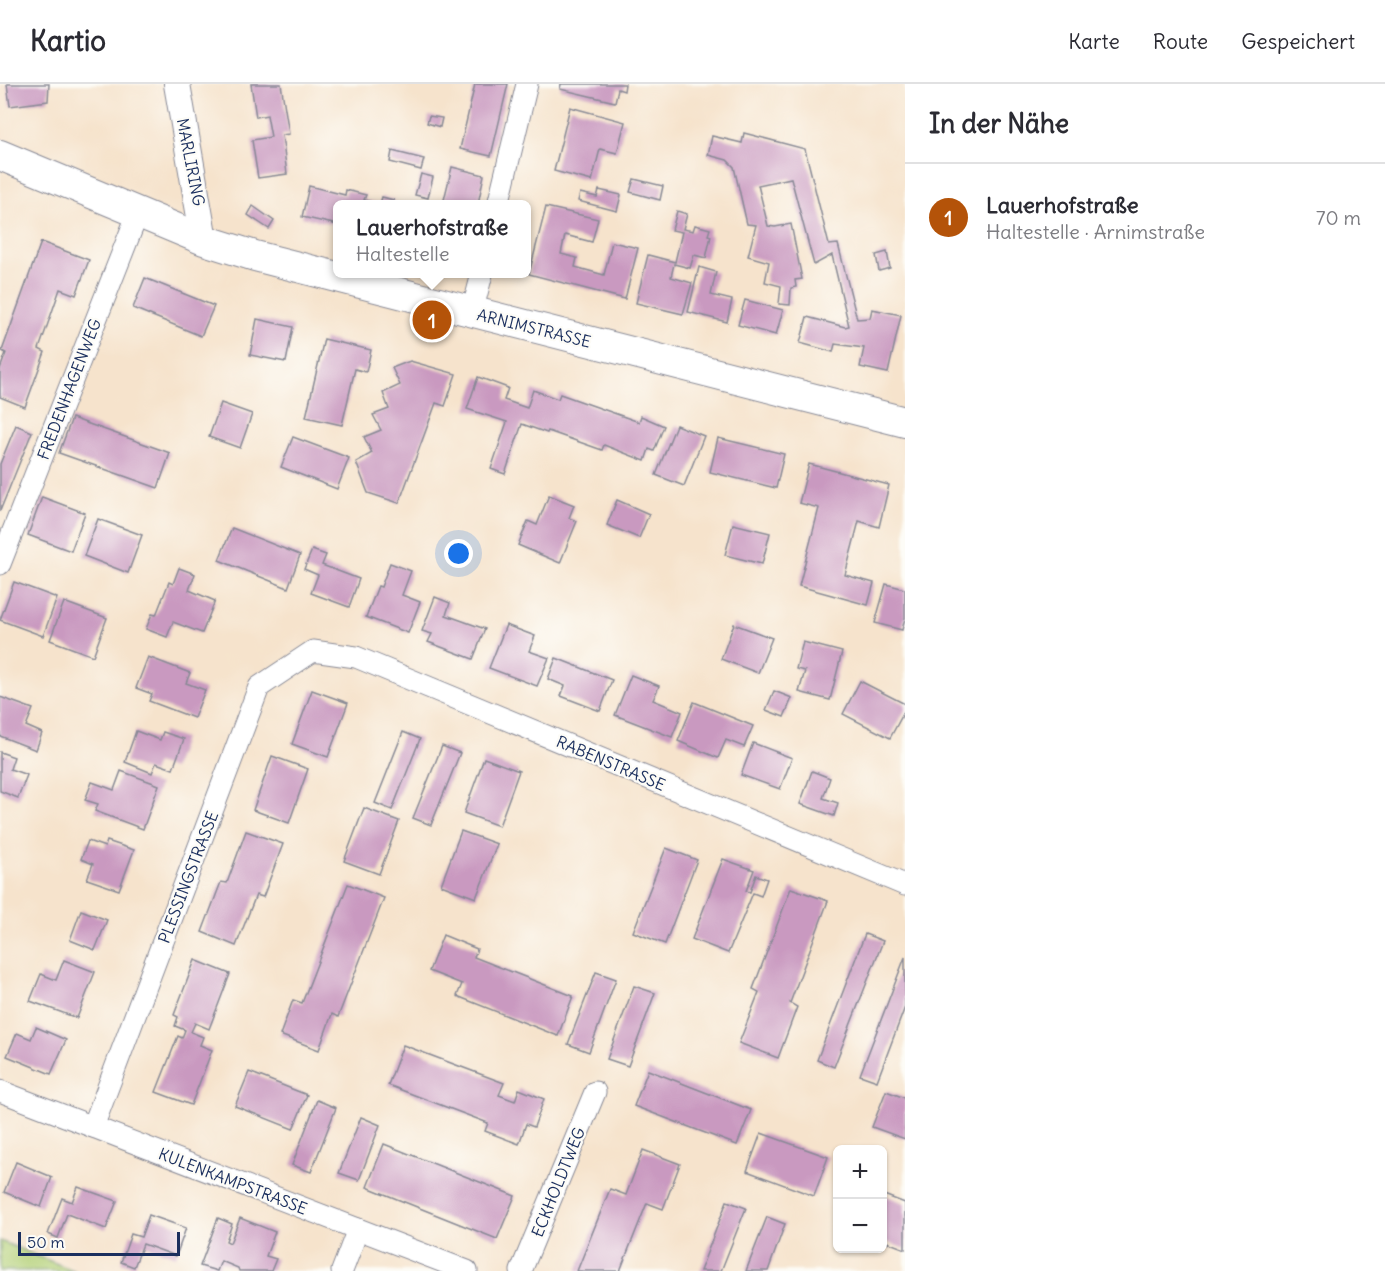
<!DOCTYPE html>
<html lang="de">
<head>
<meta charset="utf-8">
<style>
  :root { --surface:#fff; --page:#f7f7f7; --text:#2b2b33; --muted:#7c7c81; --line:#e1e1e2; --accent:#b45309 }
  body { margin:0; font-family:Delius,sans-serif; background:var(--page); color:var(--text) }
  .controls { position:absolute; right:18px; bottom:18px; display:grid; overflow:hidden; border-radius:9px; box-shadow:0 2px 4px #0004 }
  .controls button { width:54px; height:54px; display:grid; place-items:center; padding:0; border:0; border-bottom:2px solid var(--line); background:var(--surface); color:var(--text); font:30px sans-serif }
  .scale { position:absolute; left:18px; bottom:15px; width:162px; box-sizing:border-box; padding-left:6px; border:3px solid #1b2f5e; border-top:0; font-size:16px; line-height:21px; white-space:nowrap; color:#1b2f5e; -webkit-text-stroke:4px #fdfcf7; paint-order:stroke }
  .you { position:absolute; left:459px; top:470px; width:21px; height:21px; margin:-15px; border:4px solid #fff; border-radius:50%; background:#1a73e8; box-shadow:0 0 0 9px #1a73e833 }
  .badge { display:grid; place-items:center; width:39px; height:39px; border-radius:50%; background:var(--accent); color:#fff; font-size:20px; font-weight:700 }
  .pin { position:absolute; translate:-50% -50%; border:3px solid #fff; box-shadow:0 2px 6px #0006 }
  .popup { position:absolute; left:333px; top:116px; width:198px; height:78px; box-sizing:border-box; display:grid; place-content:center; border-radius:9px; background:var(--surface); filter:drop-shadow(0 2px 4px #0005); font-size:20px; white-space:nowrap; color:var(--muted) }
  .popup b { font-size:22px; color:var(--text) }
  .popup::after { content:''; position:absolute; left:50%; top:100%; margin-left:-12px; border:12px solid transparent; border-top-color:var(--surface) }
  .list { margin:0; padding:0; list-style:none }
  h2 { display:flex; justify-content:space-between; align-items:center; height:78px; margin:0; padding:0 24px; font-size:26px }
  h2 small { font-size:20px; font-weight:400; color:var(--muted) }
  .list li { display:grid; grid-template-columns:39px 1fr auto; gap:18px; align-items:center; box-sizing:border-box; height:108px; padding:0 24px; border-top:2px solid var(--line) }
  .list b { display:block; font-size:22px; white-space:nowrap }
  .list p { margin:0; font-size:20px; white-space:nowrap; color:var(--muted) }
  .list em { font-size:20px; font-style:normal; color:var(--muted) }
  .map { position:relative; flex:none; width:905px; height:1187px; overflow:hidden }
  header { display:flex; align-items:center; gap:36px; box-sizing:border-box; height:84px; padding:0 30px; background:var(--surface); border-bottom:2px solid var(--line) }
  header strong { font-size:28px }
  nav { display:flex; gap:33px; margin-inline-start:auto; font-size:21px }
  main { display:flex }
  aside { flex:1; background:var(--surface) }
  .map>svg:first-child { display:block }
</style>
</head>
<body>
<header>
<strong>Kartio</strong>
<nav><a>Karte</a><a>Route</a><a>Gespeichert</a></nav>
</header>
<main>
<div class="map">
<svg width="905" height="1187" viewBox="0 0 905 1187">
  <rect width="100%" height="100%" fill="#fdfcf7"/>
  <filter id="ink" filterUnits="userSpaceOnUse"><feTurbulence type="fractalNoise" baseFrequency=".0167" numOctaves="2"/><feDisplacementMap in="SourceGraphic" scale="12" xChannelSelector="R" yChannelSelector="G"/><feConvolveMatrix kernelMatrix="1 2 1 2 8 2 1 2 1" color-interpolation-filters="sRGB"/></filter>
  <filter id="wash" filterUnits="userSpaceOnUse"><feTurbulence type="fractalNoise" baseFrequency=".008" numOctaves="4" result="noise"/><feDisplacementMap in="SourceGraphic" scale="24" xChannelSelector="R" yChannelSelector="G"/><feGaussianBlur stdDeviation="1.35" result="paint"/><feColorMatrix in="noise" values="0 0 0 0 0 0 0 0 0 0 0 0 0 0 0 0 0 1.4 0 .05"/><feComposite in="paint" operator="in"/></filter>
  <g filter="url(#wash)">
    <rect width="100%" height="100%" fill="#f6e3cc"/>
    <path fill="#b3d077" stroke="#67806a" stroke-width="1.5" d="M 0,1157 L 75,1187 L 0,1187 Z"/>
    <g id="blocks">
      <g fill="#c999c0">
        <path d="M 7,0 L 49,0 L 48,17 L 10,22 Z"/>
        <path d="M 251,0 L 281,0 L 289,50 L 282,51 L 287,90 L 258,94 L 252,56 L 271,53 L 267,31 L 256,33 Z"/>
        <path d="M 475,0 L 508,0 L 491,72 L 460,65 Z"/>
        <path d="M 561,0 L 625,0 L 624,7 L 618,5 L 615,18 L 560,5 Z"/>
        <path d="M 570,23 L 625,38 L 617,69 L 600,65 L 592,97 L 554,87 Z"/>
        <path d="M 429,32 L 442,34 L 440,43 L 427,39 Z"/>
        <path d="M 744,49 L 805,65 L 829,161 L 838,160 L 857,235 L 870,234 L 872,225 L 901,231 L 888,289 L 860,283 L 864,264 L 835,260 L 833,268 L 800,259 L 807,233 L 845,243 L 849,242 L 832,171 L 814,181 L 791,94 L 758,101 L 768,142 L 775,143 L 791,140 L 802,195 L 795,196 L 796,203 L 791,204 L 790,221 L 779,220 L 781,202 L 765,198 L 769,178 L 748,172 L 756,141 L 747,140 L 734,83 L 727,76 L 708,71 L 712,52 L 742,59 Z"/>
        <path d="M 392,67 L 424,75 L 421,86 L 390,78 Z"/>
        <path d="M 452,83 L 484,91 L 478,120 L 443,120 Z"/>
        <path d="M 421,90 L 433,93 L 428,114 L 415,111 Z"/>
        <path d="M 634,95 L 663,102 L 660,116 L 630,108 Z"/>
        <path d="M 309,102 L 345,111 L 346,106 L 366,111 L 364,116 L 380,120 L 382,113 L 394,116 L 393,120 L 338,120 L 338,141 L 302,133 Z"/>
        <path d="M 599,106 L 621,111 L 617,127 L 578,117 L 580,109 L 597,113 Z"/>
        <path d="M 253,122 L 274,137 L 269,145 L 248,131 Z"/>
        <path d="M 546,123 L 598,135 L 592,158 L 565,151 L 561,170 L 577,174 L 575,183 L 604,191 L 612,158 L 638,164 L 625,215 L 529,190 Z"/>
        <path d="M 677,127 L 687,130 L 683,145 L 693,147 L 695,141 L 710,145 L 708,151 L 711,152 L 706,174 L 694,171 L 690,184 L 674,180 L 671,193 L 692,199 L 683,230 L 636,219 L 648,171 L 675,178 L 682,148 L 672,146 Z"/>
        <path d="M 41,158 L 89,176 L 76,211 L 60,205 L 39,265 L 45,268 L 25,323 L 0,313 L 0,285 L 6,269 L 2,267 Z"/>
        <path d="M 887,168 L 890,184 L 879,187 L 876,171 Z"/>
        <path d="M 699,183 L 716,188 L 711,211 L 732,216 L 727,238 L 688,228 Z"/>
        <path d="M 145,194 L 214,222 L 201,252 L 133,224 Z"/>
        <path d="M 745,216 L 783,226 L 776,251 L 738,241 Z"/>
        <path d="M 257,235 L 293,243 L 286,278 L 250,271 Z"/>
        <path d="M 324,255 L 371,266 L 366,288 L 355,285 L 342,341 L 306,333 Z"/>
        <path d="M 410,277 L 456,290 L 445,322 L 436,319 L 399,419 L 368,409 L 356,378 L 372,369 L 364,353 L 381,346 L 373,331 L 389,325 L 383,309 L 400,301 L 392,284 Z"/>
        <path d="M 478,293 L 508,304 L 504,316 L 527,324 L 533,306 L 558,315 L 560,310 L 639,338 L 641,332 L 664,342 L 654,367 L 649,365 L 645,377 L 604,361 L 602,366 L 548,347 L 547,349 L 522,340 L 505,390 L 491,385 L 507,338 L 467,325 Z"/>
        <path d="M 221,319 L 252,330 L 240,364 L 209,353 Z"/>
        <path d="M 72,334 L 170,369 L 158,404 L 59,369 Z"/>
        <path d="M 16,341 L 32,348 L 0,427 L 0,380 Z"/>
        <path d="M 676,341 L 704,352 L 684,402 L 656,391 Z"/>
        <path d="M 293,353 L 349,374 L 337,405 L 281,383 Z"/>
        <path d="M 718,354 L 784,370 L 776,404 L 710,388 Z"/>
        <path d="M 809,380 L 889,401 L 879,443 L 859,437 L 845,491 L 874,499 L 868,521 L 799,502 L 819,424 L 799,419 Z"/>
        <path d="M 549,411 L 574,421 L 569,434 L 577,437 L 560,479 L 518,461 L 528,437 L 537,441 Z"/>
        <path d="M 42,413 L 85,429 L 71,467 L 28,451 Z"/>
        <path d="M 617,416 L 649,430 L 639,454 L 607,441 Z"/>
        <path d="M 98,435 L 142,451 L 128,489 L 84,472 Z"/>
        <path d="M 733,440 L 770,449 L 762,480 L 725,471 Z"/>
        <path d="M 232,444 L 300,471 L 288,504 L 219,476 Z"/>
        <path d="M 312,466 L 326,471 L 322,481 L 359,495 L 349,523 L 311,509 L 318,491 L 304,485 Z"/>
        <path d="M 390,479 L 411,487 L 402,511 L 420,518 L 408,549 L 366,533 L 378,502 L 381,503 Z"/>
        <path d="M 179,484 L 195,490 L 189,506 L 215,517 L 202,549 L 173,538 L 167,553 L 146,545 L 152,530 L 156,531 L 169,498 L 173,500 Z"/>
        <path d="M 14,498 L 57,514 L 43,552 L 0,536 Z"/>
        <path d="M 886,500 L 905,505 L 905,534 L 902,546 L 875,539 Z"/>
        <path d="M 435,513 L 450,519 L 446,531 L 485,545 L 473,575 L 428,558 L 432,550 L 422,547 Z"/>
        <path d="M 64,518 L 107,534 L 93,572 L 50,556 Z"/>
        <path d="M 734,540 L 772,554 L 758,589 L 721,575 Z"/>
        <path d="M 506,541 L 535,552 L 529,567 L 549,574 L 537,602 L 489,584 Z"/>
        <path d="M 803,558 L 842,568 L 830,616 L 799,608 L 805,587 L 796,585 Z"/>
        <path d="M 148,573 L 190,589 L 186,599 L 205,606 L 194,634 L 149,617 L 152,610 L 136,604 Z"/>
        <path d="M 556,574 L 612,596 L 600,627 L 561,612 L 565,602 L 548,595 Z"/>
        <path d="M 631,591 L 659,602 L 653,616 L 682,628 L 672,653 L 615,631 Z"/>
        <path d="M 860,597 L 905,620 L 905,626 L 890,654 L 843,630 Z"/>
        <path d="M 312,606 L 348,619 L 328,673 L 292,660 Z"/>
        <path d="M 774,607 L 792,614 L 784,633 L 766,626 Z"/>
        <path d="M 0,613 L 33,625 L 26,642 L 42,649 L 36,666 L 0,652 Z"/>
        <path d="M 694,618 L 753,642 L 744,663 L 726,656 L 718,674 L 678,657 Z"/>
        <path d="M 136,647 L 160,656 L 163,648 L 184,655 L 173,685 L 156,679 L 152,689 L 125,678 Z"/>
        <path d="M 403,648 L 420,655 L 392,726 L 375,719 Z"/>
        <path d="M 753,659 L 792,674 L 780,705 L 741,691 Z"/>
        <path d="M 442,662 L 460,669 L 431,741 L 413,734 Z"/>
        <path d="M 0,668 L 14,673 L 10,685 L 27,691 L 18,714 L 0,707 Z"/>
        <path d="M 272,672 L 308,685 L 289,739 L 253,726 Z"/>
        <path d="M 484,674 L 519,687 L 499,742 L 464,729 Z"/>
        <path d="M 121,687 L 159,701 L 143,745 L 95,727 L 98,720 L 85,716 L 92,698 L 114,706 Z"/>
        <path d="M 812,687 L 830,694 L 823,714 L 838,719 L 834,732 L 800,720 Z"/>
        <path d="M 364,724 L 399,737 L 379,790 L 344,777 Z"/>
        <path d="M 246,747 L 283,760 L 263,813 L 256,811 L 236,862 L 202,848 L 221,798 L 227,799 Z"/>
        <path d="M 461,747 L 497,760 L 476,814 L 441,801 Z"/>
        <path d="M 88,757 L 105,763 L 107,757 L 134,766 L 119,806 L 87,795 L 93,780 L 81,775 Z"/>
        <path d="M 666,764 L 697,776 L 665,860 L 633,848 Z"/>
        <path d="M 723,775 L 754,786 L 746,807 L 750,808 L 756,791 L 767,795 L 761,812 L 753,809 L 728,869 L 692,855 Z"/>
        <path d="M 348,800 L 384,814 L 338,933 L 332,930 L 319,966 L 280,951 L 293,916 L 302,919 Z"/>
        <path d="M 791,804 L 828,817 L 790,919 L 797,923 L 778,974 L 739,959 L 759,908 L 753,905 Z"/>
        <path d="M 81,826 L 107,836 L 95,866 L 70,856 Z"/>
        <path d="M 865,850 L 883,857 L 834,983 L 817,976 Z"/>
        <path d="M 443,851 L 477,865 L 474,873 L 573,912 L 558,952 L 457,912 L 462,900 L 429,887 Z"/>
        <path d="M 905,873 L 905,923 L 877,997 L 860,991 Z"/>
        <path d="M 64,876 L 95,888 L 77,934 L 30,917 L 41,890 L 56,896 Z"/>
        <path d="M 195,876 L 230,890 L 209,945 L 195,939 L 191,948 L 203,953 L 200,961 L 212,966 L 191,1021 L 156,1008 L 178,952 L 182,954 L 185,946 L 175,942 L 178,933 L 174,931 Z"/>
        <path d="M 596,888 L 616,895 L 589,968 L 568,960 Z"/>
        <path d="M 634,902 L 655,909 L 628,982 L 607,975 Z"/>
        <path d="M 36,943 L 66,956 L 51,990 L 7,972 L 17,949 L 31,955 Z"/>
        <path d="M 403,961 L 504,999 L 499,1011 L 515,1017 L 519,1005 L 544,1015 L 534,1043 L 526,1040 L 519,1060 L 485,1047 L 488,1039 L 388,1001 Z"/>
        <path d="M 648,986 L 751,1026 L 737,1061 L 634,1022 Z"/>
        <path d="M 249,988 L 307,1011 L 293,1045 L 235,1022 Z"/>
        <path d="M 886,1007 L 905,1014 L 905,1055 L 872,1043 Z"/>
        <path d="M 317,1016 L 336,1024 L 311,1088 L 292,1081 Z"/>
        <path d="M 361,1033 L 380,1041 L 359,1096 L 339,1089 Z"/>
        <path d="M 761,1049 L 828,1073 L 814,1112 L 747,1087 Z"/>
        <path d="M 384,1060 L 515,1112 L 497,1155 L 367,1103 Z"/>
        <path d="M 643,1066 L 680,1080 L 663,1125 L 647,1119 L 620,1187 L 577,1187 L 610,1105 L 626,1111 Z"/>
        <path d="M 16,1078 L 52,1093 L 41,1123 L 4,1108 Z"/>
        <path d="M 78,1103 L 117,1117 L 106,1145 L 67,1130 L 58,1154 L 48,1150 L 62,1114 L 72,1118 Z"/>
        <path d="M 884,1111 L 905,1119 L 905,1165 L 882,1156 L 882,1116 Z"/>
        <path d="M 727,1117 L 746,1124 L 721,1187 L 700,1187 Z"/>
        <path d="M 149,1131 L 186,1144 L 176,1172 L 143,1160 L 134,1183 L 121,1178 L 131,1150 L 141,1153 Z"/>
        <path d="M 767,1133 L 785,1140 L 768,1187 L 746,1187 Z"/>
        <path d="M 218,1134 L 232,1140 L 226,1157 L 230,1159 L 240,1134 L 275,1148 L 266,1172 L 276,1175 L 271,1187 L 239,1187 L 238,1184 L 221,1177 L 217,1187 L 200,1182 Z"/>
      </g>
    </g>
  </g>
  <g filter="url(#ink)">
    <use href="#blocks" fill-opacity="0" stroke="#888995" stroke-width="1.5"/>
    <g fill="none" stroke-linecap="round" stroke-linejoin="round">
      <defs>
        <g id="minor">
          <path d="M 498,121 L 527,0"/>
          <path d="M 472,228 L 482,190"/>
          <path d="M 0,480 L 138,129"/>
          <path d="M 0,1007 L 467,1187"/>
          <path d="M 93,1043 L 259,603 L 313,567 L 356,573 L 905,801"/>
          <path d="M 342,1187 L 358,1145"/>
          <path d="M 521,1187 L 595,1008"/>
        </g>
        <path id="tertiary" d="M 177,0 L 204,156"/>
        <path id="secondary" d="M 0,71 L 204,156 L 255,172 L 905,338"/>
      </defs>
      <use href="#minor" stroke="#888995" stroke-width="23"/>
      <use href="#tertiary" stroke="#888995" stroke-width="28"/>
      <use href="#secondary" stroke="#888995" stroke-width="32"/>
      <use href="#minor" stroke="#fff" stroke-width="21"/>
      <use href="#tertiary" stroke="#fff" stroke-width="26"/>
      <use href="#secondary" stroke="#fff" stroke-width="30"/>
    </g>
  </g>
  <g text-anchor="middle" stroke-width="4.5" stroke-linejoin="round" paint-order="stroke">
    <g font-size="16" fill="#1b2f5e" stroke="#fdfcf7">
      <text transform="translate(191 78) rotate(79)" y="6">MARLIRING</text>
      <text transform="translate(534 244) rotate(14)" y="6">ARNIMSTRASSE</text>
      <text transform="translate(69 305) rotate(-69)" y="6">FREDENHAGENWEG</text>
      <text transform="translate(611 679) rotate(23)" y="6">RABENSTRASSE</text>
      <text transform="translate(188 793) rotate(-69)" y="6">PLESSINGSTRASSE</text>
      <text transform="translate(233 1097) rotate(21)" y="6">KULENKAMPSTRASSE</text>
      <text transform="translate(558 1098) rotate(-68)" y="6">ECKHOLDTWEG</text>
    </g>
  </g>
</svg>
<div class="controls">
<button>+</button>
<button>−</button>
</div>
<div class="scale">50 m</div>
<div class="you"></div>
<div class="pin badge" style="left:432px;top:236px">1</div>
<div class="popup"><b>Lauerhofstraße</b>Haltestelle</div>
</div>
<aside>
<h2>In der Nähe<small></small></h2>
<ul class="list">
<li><span class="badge">1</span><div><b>Lauerhofstraße</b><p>Haltestelle · Arnimstraße</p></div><em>70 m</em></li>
</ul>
</aside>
</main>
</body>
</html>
